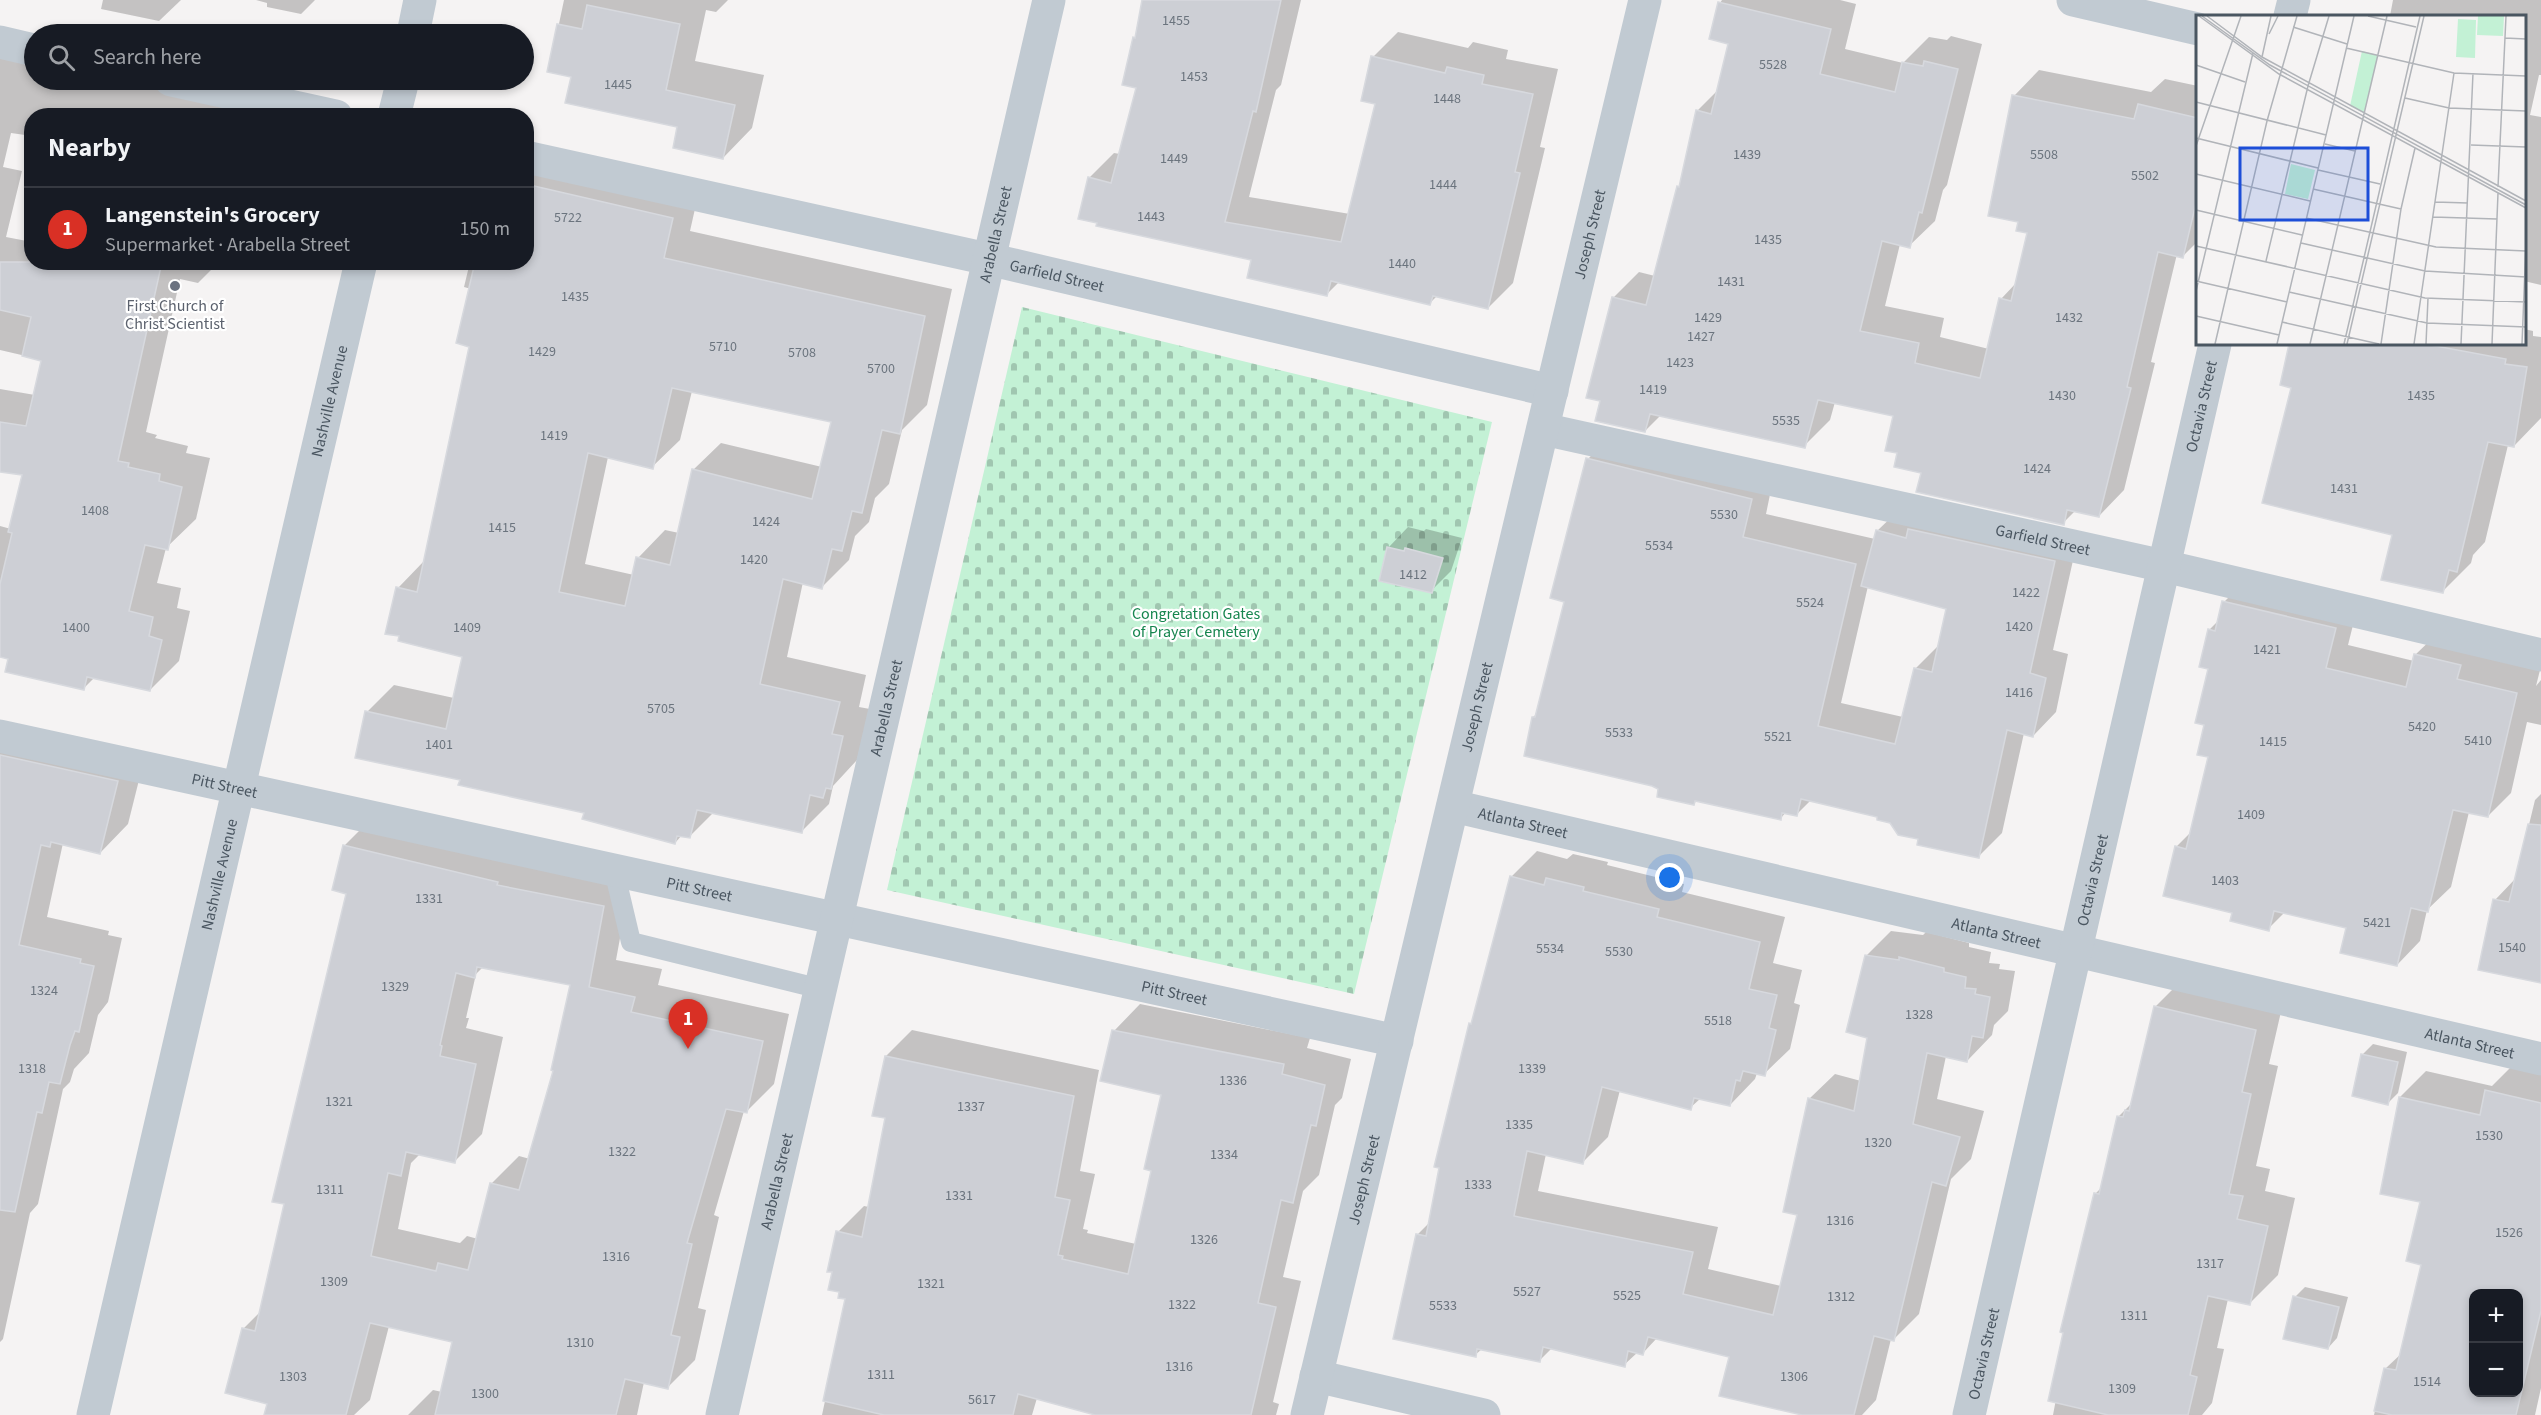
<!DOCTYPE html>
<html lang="en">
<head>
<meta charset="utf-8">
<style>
  :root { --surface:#171b24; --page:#20242c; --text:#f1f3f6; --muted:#9ea1a6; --line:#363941; --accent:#d93025 }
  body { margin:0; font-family:"Source Sans 3",sans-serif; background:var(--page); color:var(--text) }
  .controls { position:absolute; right:18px; bottom:18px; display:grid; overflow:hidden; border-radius:12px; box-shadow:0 3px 9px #0003 }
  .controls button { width:54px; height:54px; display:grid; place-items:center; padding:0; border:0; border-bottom:2px solid var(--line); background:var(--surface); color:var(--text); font:30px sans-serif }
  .you { position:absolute; left:1670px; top:878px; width:21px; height:21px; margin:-15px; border:4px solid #fff; border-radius:50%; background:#1a73e8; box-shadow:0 0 0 9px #1a73e833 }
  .badge { display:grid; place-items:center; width:39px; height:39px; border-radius:50%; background:var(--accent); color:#fff; font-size:20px; font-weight:700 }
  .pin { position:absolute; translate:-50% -50px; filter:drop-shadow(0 2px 3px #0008) }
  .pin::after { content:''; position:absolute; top:32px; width:21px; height:18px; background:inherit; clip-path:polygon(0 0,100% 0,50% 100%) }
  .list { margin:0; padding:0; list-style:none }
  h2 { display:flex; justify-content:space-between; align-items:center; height:78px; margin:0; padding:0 24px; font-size:26px }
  h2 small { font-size:20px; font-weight:400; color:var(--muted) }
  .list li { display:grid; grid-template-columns:39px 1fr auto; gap:18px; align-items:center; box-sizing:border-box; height:84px; padding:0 24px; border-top:2px solid var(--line) }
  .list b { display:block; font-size:22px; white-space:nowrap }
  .list p { margin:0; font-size:20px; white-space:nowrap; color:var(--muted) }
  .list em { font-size:20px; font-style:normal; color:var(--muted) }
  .icon { flex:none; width:33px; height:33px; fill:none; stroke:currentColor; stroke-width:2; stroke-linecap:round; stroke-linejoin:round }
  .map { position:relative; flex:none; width:2541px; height:1415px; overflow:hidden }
  .search { position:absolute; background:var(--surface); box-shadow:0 3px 9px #0003; left:24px; top:24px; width:510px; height:66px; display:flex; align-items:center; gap:15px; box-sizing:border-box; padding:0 21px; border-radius:33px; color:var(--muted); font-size:22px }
  .panel { position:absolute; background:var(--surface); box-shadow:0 3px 9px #0003; left:24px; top:108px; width:510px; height:162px; border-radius:24px }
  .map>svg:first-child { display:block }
</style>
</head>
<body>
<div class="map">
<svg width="2541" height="1415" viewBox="0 0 2541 1415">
  <defs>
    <pattern id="cemetery-stones" width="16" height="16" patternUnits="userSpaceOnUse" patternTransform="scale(1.5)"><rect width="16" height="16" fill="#c3f1d5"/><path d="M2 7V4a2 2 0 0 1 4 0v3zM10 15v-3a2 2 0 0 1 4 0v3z" fill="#a0c6b0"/></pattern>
  </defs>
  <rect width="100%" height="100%" fill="#f5f3f3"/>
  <path fill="url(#cemetery-stones)" d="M 1022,307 L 1492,422 L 1354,994 L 887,890 Z"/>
  <g fill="#0003" fill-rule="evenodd">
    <path d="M 103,0 L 181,0 L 159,21 L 101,9 Z"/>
    <path d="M 256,0 L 315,0 L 301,14 L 267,7 L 267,3 Z"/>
    <path d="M 564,0 L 728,0 L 716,12 L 706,10 L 695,61 L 764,75 L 752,128 L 723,158 L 679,126 L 573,76 L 549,71 Z"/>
    <path d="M 1144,0 L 1301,0 L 1281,85 L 1276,90 L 1249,197 L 1350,214 L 1377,103 L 1373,57 L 1398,32 L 1468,48 L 1473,42 L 1508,50 L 1506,59 L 1558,69 L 1540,147 L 1545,148 L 1513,283 L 1488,308 L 1438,295 L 1430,303 L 1339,282 L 1327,294 L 1089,178 L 1114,153 L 1120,154 L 1137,87 L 1134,38 L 1137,35 Z"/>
    <path d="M 1722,0 L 1840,0 L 1856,4 L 1845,49 L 1903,63 L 1929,37 L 1947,40 L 1951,36 L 1982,44 L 1947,185 L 1943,190 L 1935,221 L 1909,246 L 1900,244 L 1885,306 L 1944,318 L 1940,337 L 1989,349 L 2001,299 L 2017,282 L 2028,232 L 2020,221 L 2014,96 L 2039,70 L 2151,92 L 2165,79 L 2198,86 L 2198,241 L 2183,256 L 2177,254 L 2151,362 L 2155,363 L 2124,490 L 2099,516 L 2076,510 L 2063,523 L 1922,472 L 1899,452 L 1895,414 L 1835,402 L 1830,420 L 1804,446 L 1661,415 L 1645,431 L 1602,400 L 1613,298 L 1639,272 L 1655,276 L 1678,187 L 1681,184 L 1697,111 L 1718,90 L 1730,43 L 1720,3 Z"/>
    <path d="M 2393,0 L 2541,0 L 2541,75 L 2539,75 L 2530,115 L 2541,117 L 2541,285 L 2524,281 L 2524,16 L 2390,16 Z"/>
    <path d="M 0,44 L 34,57 L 34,80 L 181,80 L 261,116 L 32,116 L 32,136 L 11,133 L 3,167 L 22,171 L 6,237 L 32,242 L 32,262 L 219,262 L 198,283 L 180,279 L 146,432 L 157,435 L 155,438 L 188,446 L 186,453 L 210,458 L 196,519 L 166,548 L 157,583 L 181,588 L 177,608 L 190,611 L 179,661 L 150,690 L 95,677 L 84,688 L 0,655 L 0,526 L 11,529 L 24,474 L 0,470 L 0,389 L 35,395 L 43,360 L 0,350 Z"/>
    <path d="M 526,159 L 699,191 L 690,231 L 952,289 L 927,405 L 902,430 L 889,484 L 875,498 L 869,522 L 855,536 L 849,560 L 822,587 L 803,582 L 787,657 L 866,675 L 859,707 L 870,709 L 857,760 L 833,786 L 829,804 L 801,832 L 714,812 L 690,836 L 682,835 L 675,843 L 585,811 L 461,779 L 367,712 L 394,685 L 454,698 L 464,656 L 398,588 L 425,560 L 471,346 L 471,289 L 464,287 L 470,262 L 526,262 ZM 692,391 L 833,421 L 822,467 L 721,443 L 693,470 L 679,533 L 665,530 L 638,558 L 634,575 L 585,564 L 608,457 L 652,467 L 680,440 Z"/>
    <path d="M 222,262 L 236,262 L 233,265 Z"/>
    <path d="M 2524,329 L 2533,331 L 2533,336 L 2541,337 L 2541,418 L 2514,446 L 2508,445 L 2485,542 L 2473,555 L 2471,563 L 2443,591 L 2393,533 L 2293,387 L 2281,384 L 2291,344 L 2524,344 Z"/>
    <path d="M 1611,435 L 1774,475 L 1766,514 L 1875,539 L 1877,531 L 1901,508 L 2078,538 L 2053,650 L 2068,654 L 2056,712 L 2033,736 L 2024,733 L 2002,833 L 1979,856 L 1920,838 L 1879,816 L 1811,800 L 1797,814 L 1786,812 L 1781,818 L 1697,800 L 1694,804 L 1660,788 L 1533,717 L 1538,713 L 1566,601 L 1588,459 ZM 1868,586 L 1948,608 L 1939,645 L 1915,669 L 1903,717 L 1841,703 Z"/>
    <path d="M 1408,527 L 1424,531 L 1426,529 L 1462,538 L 1451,571 L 1431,591 L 1388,548 Z"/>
    <path d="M 2247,579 L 2358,605 L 2348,645 L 2414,661 L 2415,655 L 2439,632 L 2540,670 L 2536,686 L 2541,680 L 2541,725 L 2527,722 L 2511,793 L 2488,816 L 2469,812 L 2451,887 L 2427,910 L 2420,941 L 2397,965 L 2348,927 L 2285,912 L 2268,929 L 2234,912 L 2176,847 L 2191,832 L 2210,756 L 2206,724 L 2209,630 L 2219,620 L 2224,602 Z"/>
    <path d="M 0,733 L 146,752 L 128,824 L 100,853 L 63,843 L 47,917 L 109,931 L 108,935 L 122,938 L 108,1002 L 98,1015 L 89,1053 L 74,1069 L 70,1082 L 63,1089 L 38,1204 L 30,1213 L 3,1339 L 0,1342 Z"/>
    <path d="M 2541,794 L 2541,982 L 2495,900 L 2516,878 L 2535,800 Z"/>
    <path d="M 372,818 L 631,878 L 616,960 L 662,969 L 658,985 L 789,1014 L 774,1084 L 746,1112 L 744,1111 L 714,1215 L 719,1217 L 698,1308 L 706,1310 L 695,1360 L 667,1388 L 644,1382 L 637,1415 L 408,1415 L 433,1390 L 442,1392 L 454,1340 L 389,1326 L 370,1400 L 354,1415 L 279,1415 L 268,1402 L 243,1329 L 261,1311 L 286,1203 L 348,893 L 344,846 ZM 483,967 L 571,984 L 555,1069 L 530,1159 L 519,1156 L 491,1184 L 478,1239 L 467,1236 L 460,1243 L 398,1229 L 411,1163 L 420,1154 L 455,1161 L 482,1134 L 503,1037 L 466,1028 L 469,1018 L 466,1018 L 476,974 Z"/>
    <path d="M 1537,851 L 1567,859 L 1573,854 L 1608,862 L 1607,865 L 1684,884 L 1682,892 L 1785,917 L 1773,963 L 1802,970 L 1794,1003 L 1800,1005 L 1790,1049 L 1764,1074 L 1757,1073 L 1755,1079 L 1730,1105 L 1701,1098 L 1690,1108 L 1620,1090 L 1608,1137 L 1583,1162 L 1546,1154 L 1538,1191 L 1718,1227 L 1708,1269 L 1781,1286 L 1799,1214 L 1809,1099 L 1835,1074 L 1861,1081 L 1868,1037 L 1866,956 L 1891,931 L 1923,935 L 1926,932 L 1969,943 L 1969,947 L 1991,952 L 1989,963 L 2000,964 L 1999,969 L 2015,971 L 2008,1011 L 1994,1025 L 1992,1035 L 1967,1061 L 1946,1056 L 1937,1099 L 1984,1111 L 1971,1159 L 1951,1179 L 1919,1314 L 1894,1339 L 1891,1339 L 1876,1400 L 1862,1415 L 1805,1415 L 1731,1356 L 1657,1338 L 1643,1353 L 1638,1352 L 1624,1365 L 1552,1348 L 1539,1361 L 1482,1349 L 1475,1355 L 1417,1235 L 1430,1222 L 1471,1024 L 1473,1021 L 1511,877 Z"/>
    <path d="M 2183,979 L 2283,1003 L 2269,1064 L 2278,1066 L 2256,1166 L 2270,1169 L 2265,1191 L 2295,1198 L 2278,1275 L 2250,1303 L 2228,1299 L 2217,1348 L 2224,1349 L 2212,1403 L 2202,1415 L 2053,1415 L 2095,1194 L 2102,1187 L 2119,1116 L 2132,1103 L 2155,1007 Z"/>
    <path d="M 1140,1004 L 1310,1038 L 1307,1048 L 1351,1059 L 1342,1098 L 1335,1105 L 1319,1175 L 1303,1191 L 1283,1277 L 1301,1281 L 1273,1402 L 1279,1404 L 1276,1415 L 1093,1415 L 1093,1413 L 1037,1398 L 1032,1415 L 822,1415 L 847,1298 L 841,1291 L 838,1232 L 864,1206 L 869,1207 L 887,1117 L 886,1056 L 912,1030 L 1099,1070 L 1080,1171 L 1095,1174 L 1083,1229 L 1088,1230 L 1087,1233 L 1136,1244 L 1153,1170 L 1163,1093 L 1114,1031 Z"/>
    <path d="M 2373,1044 L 2407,1052 L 2398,1093 L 2388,1103 L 2354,1095 L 2363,1054 Z"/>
    <path d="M 2513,1065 L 2541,1071 L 2541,1388 L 2535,1415 L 2374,1415 L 2385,1369 L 2402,1353 L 2423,1264 L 2422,1201 L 2400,1097 L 2426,1071 L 2492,1086 ZM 2474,1294 L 2518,1294 L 2518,1392 L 2474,1392 Z"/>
    <path d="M 2305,1287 L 2348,1297 L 2337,1338 L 2328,1348 L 2295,1297 Z"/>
  </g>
  <g fill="#cdcfd5" stroke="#d7d9de" stroke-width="1.5" fill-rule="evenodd">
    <path d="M 1142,0 L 1281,0 L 1256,112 L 1253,111 L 1225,222 L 1341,242 L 1375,104 L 1361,101 L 1371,56 L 1445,73 L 1447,67 L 1484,75 L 1482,84 L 1533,94 L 1515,172 L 1520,173 L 1488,309 L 1433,296 L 1430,305 L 1331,281 L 1327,296 L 1247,278 L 1251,260 L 1096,226 L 1097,223 L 1078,219 L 1088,177 L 1111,183 L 1136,88 L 1122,85 L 1133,37 L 1135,38 Z"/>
    <path d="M 1718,2 L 1831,29 L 1820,74 L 1895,92 L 1902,62 L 1923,66 L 1924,61 L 1958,69 L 1922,213 L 1919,212 L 1910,248 L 1882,241 L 1860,331 L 1919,343 L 1915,363 L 1980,378 L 1999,298 L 2011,301 L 2027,233 L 2016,231 L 2018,222 L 1988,216 L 2012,95 L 2134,119 L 2138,104 L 2198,118 L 2198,195 L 2183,258 L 2158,252 L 2127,387 L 2131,388 L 2099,517 L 2067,510 L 2064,525 L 1916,492 L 1921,473 L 1894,467 L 1897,453 L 1885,451 L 1893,416 L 1818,400 L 1805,448 L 1650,414 L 1645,432 L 1595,421 L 1600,401 L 1586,398 L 1612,297 L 1646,305 L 1677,186 L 1679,187 L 1696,110 L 1711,114 L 1728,44 L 1709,39 Z"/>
    <path d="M 587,5 L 680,24 L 666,90 L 735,105 L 723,159 L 673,148 L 677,127 L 565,103 L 571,77 L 547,72 L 557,24 L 582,29 Z"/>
    <path d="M 534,186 L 673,218 L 664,258 L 925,316 L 900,434 L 882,430 L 862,513 L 852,511 L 842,551 L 832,549 L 822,589 L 783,579 L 760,684 L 840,702 L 832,734 L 843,736 L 831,789 L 826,788 L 823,798 L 810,795 L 802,833 L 697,810 L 690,838 L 677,836 L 675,844 L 582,819 L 584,813 L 458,785 L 460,780 L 355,758 L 365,711 L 446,729 L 462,657 L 398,641 L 399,636 L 385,634 L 396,587 L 417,592 L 469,347 L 456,343 L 475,262 L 526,262 L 526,193 L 533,194 ZM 672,388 L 831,422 L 812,499 L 692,469 L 670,565 L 636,557 L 625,606 L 559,592 L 588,453 L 653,469 Z"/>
    <path d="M 0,262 L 162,262 L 118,461 L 129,463 L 128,467 L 160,474 L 159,481 L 182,487 L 168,550 L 145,545 L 129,611 L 153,617 L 149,636 L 162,640 L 150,691 L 87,677 L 84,690 L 5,672 L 8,659 L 0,657 L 0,584 L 12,533 L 8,532 L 22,475 L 0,472 L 0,422 L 26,426 L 41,361 L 22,356 L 31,317 L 0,310 Z"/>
    <path d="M 2289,344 L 2425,344 L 2506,359 L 2505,364 L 2527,367 L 2514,447 L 2488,442 L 2457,572 L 2449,570 L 2443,593 L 2381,580 L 2392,535 L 2262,503 L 2291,388 L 2280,385 Z"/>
    <path d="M 1586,458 L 1752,499 L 1743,537 L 1856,564 L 1818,726 L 1895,744 L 1914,668 L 1932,672 L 1946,609 L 1861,586 L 1876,530 L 1906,538 L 1908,529 L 2055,561 L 2030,673 L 2046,678 L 2033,737 L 2007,730 L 1979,858 L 1917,845 L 1918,839 L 1898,835 L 1890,823 L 1877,820 L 1877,817 L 1801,799 L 1797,816 L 1782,813 L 1781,820 L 1695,801 L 1694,805 L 1657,797 L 1658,789 L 1652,786 L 1524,756 L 1532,717 L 1535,717 L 1564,602 L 1550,598 Z"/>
    <path d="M 1387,547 L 1404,551 L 1405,548 L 1443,558 L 1432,593 L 1379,581 Z"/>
    <path d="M 2222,601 L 2336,628 L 2326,668 L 2406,687 L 2414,654 L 2461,665 L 2457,679 L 2517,693 L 2488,817 L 2453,810 L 2428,912 L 2411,908 L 2397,966 L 2340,953 L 2346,928 L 2274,911 L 2269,931 L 2230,921 L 2232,913 L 2163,896 L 2175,846 L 2186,849 L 2208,757 L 2197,755 L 2204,725 L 2195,723 L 2208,669 L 2199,667 L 2208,629 L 2215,631 Z"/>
    <path d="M 0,755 L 118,781 L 100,854 L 51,842 L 50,847 L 41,845 L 19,945 L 81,959 L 80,963 L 94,966 L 79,1032 L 75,1031 L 70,1045 L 60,1084 L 49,1082 L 42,1113 L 37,1112 L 15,1212 L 0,1210 Z"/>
    <path d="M 2528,824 L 2541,825 L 2541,983 L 2478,970 L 2493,899 L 2509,902 Z"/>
    <path d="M 343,845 L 498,882 L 497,885 L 604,906 L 589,987 L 635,997 L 631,1012 L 763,1041 L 747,1113 L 726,1109 L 687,1243 L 692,1244 L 671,1335 L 680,1337 L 668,1389 L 625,1379 L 616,1415 L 435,1415 L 452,1342 L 370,1323 L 346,1415 L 264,1415 L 267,1404 L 225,1393 L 242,1328 L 255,1331 L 284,1204 L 272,1202 L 346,894 L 332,890 ZM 477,967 L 570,985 L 551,1070 L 553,1071 L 519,1190 L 490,1183 L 468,1270 L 438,1263 L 436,1271 L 371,1256 L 388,1173 L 401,1176 L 406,1152 L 455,1163 L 476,1064 L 440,1056 L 442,1046 L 440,1045 L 456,973 L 475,978 Z"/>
    <path d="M 1510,876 L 1544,885 L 1546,878 L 1584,887 L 1583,891 L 1659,909 L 1657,917 L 1760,942 L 1749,989 L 1777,995 L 1769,1028 L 1776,1030 L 1765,1076 L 1743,1071 L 1740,1081 L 1736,1080 L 1730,1106 L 1694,1098 L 1691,1110 L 1602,1087 L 1583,1164 L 1527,1151 L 1514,1216 L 1693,1252 L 1683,1294 L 1773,1315 L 1797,1215 L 1783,1212 L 1808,1098 L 1854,1111 L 1867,1038 L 1846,1032 L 1865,955 L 1899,960 L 1899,957 L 1944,968 L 1944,972 L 1966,977 L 1965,988 L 1976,989 L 1975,994 L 1990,997 L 1983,1038 L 1972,1036 L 1967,1062 L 1927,1053 L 1913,1124 L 1960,1137 L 1946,1186 L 1932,1182 L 1894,1341 L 1874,1336 L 1854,1415 L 1802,1415 L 1719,1396 L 1729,1357 L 1648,1337 L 1643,1355 L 1628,1351 L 1625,1367 L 1543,1347 L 1540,1362 L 1477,1349 L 1476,1357 L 1393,1339 L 1416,1234 L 1426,1236 L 1439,1168 L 1434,1167 L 1469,1023 L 1471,1024 Z"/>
    <path d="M 2154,1006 L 2256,1030 L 2242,1092 L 2251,1094 L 2229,1194 L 2243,1196 L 2237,1219 L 2268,1226 L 2250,1305 L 2208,1296 L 2190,1375 L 2197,1377 L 2188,1415 L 2108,1415 L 2048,1401 L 2063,1333 L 2060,1332 L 2094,1193 L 2099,1194 L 2117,1116 L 2123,1117 L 2125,1110 L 2129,1111 Z"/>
    <path d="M 1112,1030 L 1284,1064 L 1282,1074 L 1325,1085 L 1316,1126 L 1311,1125 L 1293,1203 L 1281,1200 L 1258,1303 L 1276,1307 L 1251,1415 L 1095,1415 L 1018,1394 L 1013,1415 L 884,1415 L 823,1401 L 845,1299 L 838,1298 L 839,1292 L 828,1290 L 832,1272 L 827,1272 L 836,1231 L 862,1237 L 885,1118 L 872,1116 L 885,1056 L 1074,1096 L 1055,1197 L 1070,1200 L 1058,1255 L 1063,1256 L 1062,1259 L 1128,1274 L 1151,1171 L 1144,1169 L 1161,1095 L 1100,1081 Z"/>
    <path d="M 2361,1054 L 2398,1062 L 2388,1105 L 2352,1096 Z"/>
    <path d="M 2485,1090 L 2541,1103 L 2541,1311 L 2516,1415 L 2392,1415 L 2374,1411 L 2384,1368 L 2396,1370 L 2421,1265 L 2406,1261 L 2420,1202 L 2380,1194 L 2399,1097 L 2480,1115 ZM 2474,1293 L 2518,1293 L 2518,1392 L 2474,1392 Z"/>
    <path d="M 2293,1296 L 2339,1307 L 2328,1349 L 2283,1339 Z"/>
  </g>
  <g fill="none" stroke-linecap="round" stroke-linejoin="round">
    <path stroke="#c1cad2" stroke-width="20" d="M 614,870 L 631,942 L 821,989"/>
    <g stroke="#c1cad2" stroke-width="33">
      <path d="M 2073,0 L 2198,29"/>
      <path d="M 2290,16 L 2294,0"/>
      <path d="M 413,34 L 420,0"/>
      <path d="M 0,42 L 34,50"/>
      <path d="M 171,80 L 336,116"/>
      <path d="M 394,116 L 403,80"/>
      <path id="s1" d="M 526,157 L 988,259 L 1552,391"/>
      <path id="s2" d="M 1543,429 L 2164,566 L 2541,655"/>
      <path id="s3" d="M 0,736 L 1397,1041"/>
      <path id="s4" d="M 1453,806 L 2541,1059"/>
      <path d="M 1316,1376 L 1484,1415"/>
      <path id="s5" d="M 93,1415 L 361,262"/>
      <path id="s6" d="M 722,1415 L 1049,0"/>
      <path id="s7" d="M 1307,1415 L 1645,0"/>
      <path id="s8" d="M 1969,1415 L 2215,344"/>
    </g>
  </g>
  <circle fill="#6b7280" stroke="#fff" stroke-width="2" cx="175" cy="286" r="6"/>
  <g text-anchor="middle" stroke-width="4.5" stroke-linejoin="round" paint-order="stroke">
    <g font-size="14" fill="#6b747e">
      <text x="1176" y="25">1455</text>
      <text x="1773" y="69">5528</text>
      <text x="1194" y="81">1453</text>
      <text x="618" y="89">1445</text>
      <text x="1447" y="103">1448</text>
      <text x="1747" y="159">1439</text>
      <text x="2044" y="159">5508</text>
      <text x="1174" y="163">1449</text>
      <text x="2145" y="180">5502</text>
      <text x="1443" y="189">1444</text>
      <text x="1151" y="221">1443</text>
      <text x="568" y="222">5722</text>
      <text x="1768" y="244">1435</text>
      <text x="1402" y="268">1440</text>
      <text x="1731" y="286">1431</text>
      <text x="575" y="301">1435</text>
      <text x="1708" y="322">1429</text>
      <text x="2069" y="322">1432</text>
      <text x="1701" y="341">1427</text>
      <text x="723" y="351">5710</text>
      <text x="542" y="356">1429</text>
      <text x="802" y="357">5708</text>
      <text x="1680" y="367">1423</text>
      <text x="881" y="373">5700</text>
      <text x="1653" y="394">1419</text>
      <text x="2062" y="400">1430</text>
      <text x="2421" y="400">1435</text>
      <text x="1786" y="425">5535</text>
      <text x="554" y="440">1419</text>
      <text x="2037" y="473">1424</text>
      <text x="2344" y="493">1431</text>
      <text x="95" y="515">1408</text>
      <text x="1724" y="519">5530</text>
      <text x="766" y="526">1424</text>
      <text x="502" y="532">1415</text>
      <text x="1659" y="550">5534</text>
      <text x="754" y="564">1420</text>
      <text x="1413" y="579">1412</text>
      <text x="2026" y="597">1422</text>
      <text x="1810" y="607">5524</text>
      <text x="2019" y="631">1420</text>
      <text x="76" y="632">1400</text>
      <text x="467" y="632">1409</text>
      <text x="2267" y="654">1421</text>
      <text x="2019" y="697">1416</text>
      <text x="661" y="713">5705</text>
      <text x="2422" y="731">5420</text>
      <text x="1619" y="737">5533</text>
      <text x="1778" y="741">5521</text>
      <text x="2478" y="745">5410</text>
      <text x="2273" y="746">1415</text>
      <text x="439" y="749">1401</text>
      <text x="2251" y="819">1409</text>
      <text x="2225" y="885">1403</text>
      <text x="429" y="903">1331</text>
      <text x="2377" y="927">5421</text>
      <text x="2512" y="952">1540</text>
      <text x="1550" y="953">5534</text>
      <text x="1619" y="956">5530</text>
      <text x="395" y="991">1329</text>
      <text x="44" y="995">1324</text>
      <text x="1919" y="1019">1328</text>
      <text x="1718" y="1025">5518</text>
      <text x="32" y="1073">1318</text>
      <text x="1532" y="1073">1339</text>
      <text x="1233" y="1085">1336</text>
      <text x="339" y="1106">1321</text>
      <text x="971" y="1111">1337</text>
      <text x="1519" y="1129">1335</text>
      <text x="2489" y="1140">1530</text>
      <text x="1878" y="1147">1320</text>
      <text x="622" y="1156">1322</text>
      <text x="1224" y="1159">1334</text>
      <text x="1478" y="1189">1333</text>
      <text x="330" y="1194">1311</text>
      <text x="959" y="1200">1331</text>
      <text x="1840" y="1225">1316</text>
      <text x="2509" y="1237">1526</text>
      <text x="1204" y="1244">1326</text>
      <text x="616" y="1261">1316</text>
      <text x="2210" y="1268">1317</text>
      <text x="334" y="1286">1309</text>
      <text x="931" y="1288">1321</text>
      <text x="1527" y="1296">5527</text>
      <text x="1627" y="1300">5525</text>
      <text x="1841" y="1301">1312</text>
      <text x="1182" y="1309">1322</text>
      <text x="1443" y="1310">5533</text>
      <text x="2134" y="1320">1311</text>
      <text x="580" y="1347">1310</text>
      <text x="1179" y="1371">1316</text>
      <text x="881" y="1379">1311</text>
      <text x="293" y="1381">1303</text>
      <text x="1794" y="1381">1306</text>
      <text x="2427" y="1386">1514</text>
      <text x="2122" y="1393">1309</text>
      <text x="485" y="1398">1300</text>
      <text x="982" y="1404">5617</text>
    </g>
    <g font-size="16" fill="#4a5661" stroke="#fff">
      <text dy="6" stroke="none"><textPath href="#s6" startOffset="1212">Arabella Street</textPath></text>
      <text dy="6" stroke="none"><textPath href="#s7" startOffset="1214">Joseph Street</textPath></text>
      <text dy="6" stroke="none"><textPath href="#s1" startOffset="544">Garfield Street</textPath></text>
      <text dy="6" stroke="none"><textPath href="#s5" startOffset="1041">Nashville Avenue</textPath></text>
      <text dy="6" stroke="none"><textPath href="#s8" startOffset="1035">Octavia Street</textPath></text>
      <text dy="6" stroke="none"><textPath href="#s2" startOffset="512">Garfield Street</textPath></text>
      <text dy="6" stroke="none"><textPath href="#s7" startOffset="728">Joseph Street</textPath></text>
      <text dy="6" stroke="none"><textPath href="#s6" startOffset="726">Arabella Street</textPath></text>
      <text dy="6" stroke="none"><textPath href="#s3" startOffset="230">Pitt Street</textPath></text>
      <text dy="6" stroke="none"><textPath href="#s4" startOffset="72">Atlanta Street</textPath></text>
      <text dy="6" stroke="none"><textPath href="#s5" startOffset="555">Nashville Avenue</textPath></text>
      <text dy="6" stroke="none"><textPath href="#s8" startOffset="549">Octavia Street</textPath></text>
      <text dy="6" stroke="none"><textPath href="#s3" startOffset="716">Pitt Street</textPath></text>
      <text dy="6" stroke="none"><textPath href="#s4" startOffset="558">Atlanta Street</textPath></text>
      <text dy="6" stroke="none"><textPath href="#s3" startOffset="1202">Pitt Street</textPath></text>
      <text dy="6" stroke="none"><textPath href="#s4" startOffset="1044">Atlanta Street</textPath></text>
      <text dy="6" stroke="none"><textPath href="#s7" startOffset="242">Joseph Street</textPath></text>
      <text dy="6" stroke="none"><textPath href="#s6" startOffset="240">Arabella Street</textPath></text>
      <text dy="6" stroke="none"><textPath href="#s8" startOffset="63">Octavia Street</textPath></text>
    </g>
    <g font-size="16" fill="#5b616d" stroke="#fff">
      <text x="175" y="311">First Church of<tspan x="175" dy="18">Christ Scientist</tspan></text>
    </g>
    <g font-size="16" fill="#17864f" stroke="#fff">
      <text x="1196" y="619">Congretation Gates<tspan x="1196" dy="18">of Prayer Cemetery</tspan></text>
    </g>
  </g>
  <g transform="translate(2196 15)">
    <rect width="330" height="330" fill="#f5f3f3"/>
    <path d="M 282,1 L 308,1 L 307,21 L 281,20 ZM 95,149 L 119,155 L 112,184 L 89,179 Z" fill="#c3f1d5"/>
    <path d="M 262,4 L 280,5 L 279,43 L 260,42 ZM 166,36 L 182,40 L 168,98 L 154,91 Z" fill="#c3f1d5"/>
    <path fill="none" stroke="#b1b4b9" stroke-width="1.5" d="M 3,1 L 83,59 L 330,193M 6,1 L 74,50 L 330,190M 11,1 L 66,42 L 330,186M 172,1 L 220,12M 97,12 L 151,29M 73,19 L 82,1M 309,23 L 330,24M 150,33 L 258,58 L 330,61M 66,42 L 75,1M 0,50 L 49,67M 209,83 L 253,93 L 330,96M 0,87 L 130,120M 0,123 L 122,153M 129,129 L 159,136M 275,130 L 330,132M 0,131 L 45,1M 122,155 L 184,169M 0,159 L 114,186M 302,172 L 310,1M 117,174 L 205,194M 239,187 L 272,188M 0,195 L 106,220M 237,202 L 301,204M 110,203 L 240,232 L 330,236M 105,228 L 229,256 L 330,262M 0,231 L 229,283 L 330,287M 70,246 L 112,71 L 133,1M 0,266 L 91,287M 0,276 L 57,38M 93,277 L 231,308 L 330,312M 0,301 L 83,320M 86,307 L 183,329M 19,329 L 71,106 L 101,1M 81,329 L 158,1M 114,329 L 191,1M 148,329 L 224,1M 151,329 L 228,1M 185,329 L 205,194 L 219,133M 218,329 L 258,58M 230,329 L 232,283M 265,329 L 277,58M 296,329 L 302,178M 326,329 L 330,228"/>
    <path fill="#1d4ed8" fill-opacity="0.15" stroke="#1d4ed8" stroke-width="3" d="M 44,133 L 172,133 L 172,205 L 44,205 Z"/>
    <rect width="330" height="330" fill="none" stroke="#4a5661" stroke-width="3"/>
  </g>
</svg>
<div class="controls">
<button>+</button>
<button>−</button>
</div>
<div class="you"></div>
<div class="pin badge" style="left:688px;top:1049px">1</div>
<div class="search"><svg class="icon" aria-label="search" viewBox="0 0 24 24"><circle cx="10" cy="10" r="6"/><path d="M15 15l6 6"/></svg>Search here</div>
<section class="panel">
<h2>Nearby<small></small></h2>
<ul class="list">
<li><span class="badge">1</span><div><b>Langenstein's Grocery</b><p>Supermarket · Arabella Street</p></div><em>150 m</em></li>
</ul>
</section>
</div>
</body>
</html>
